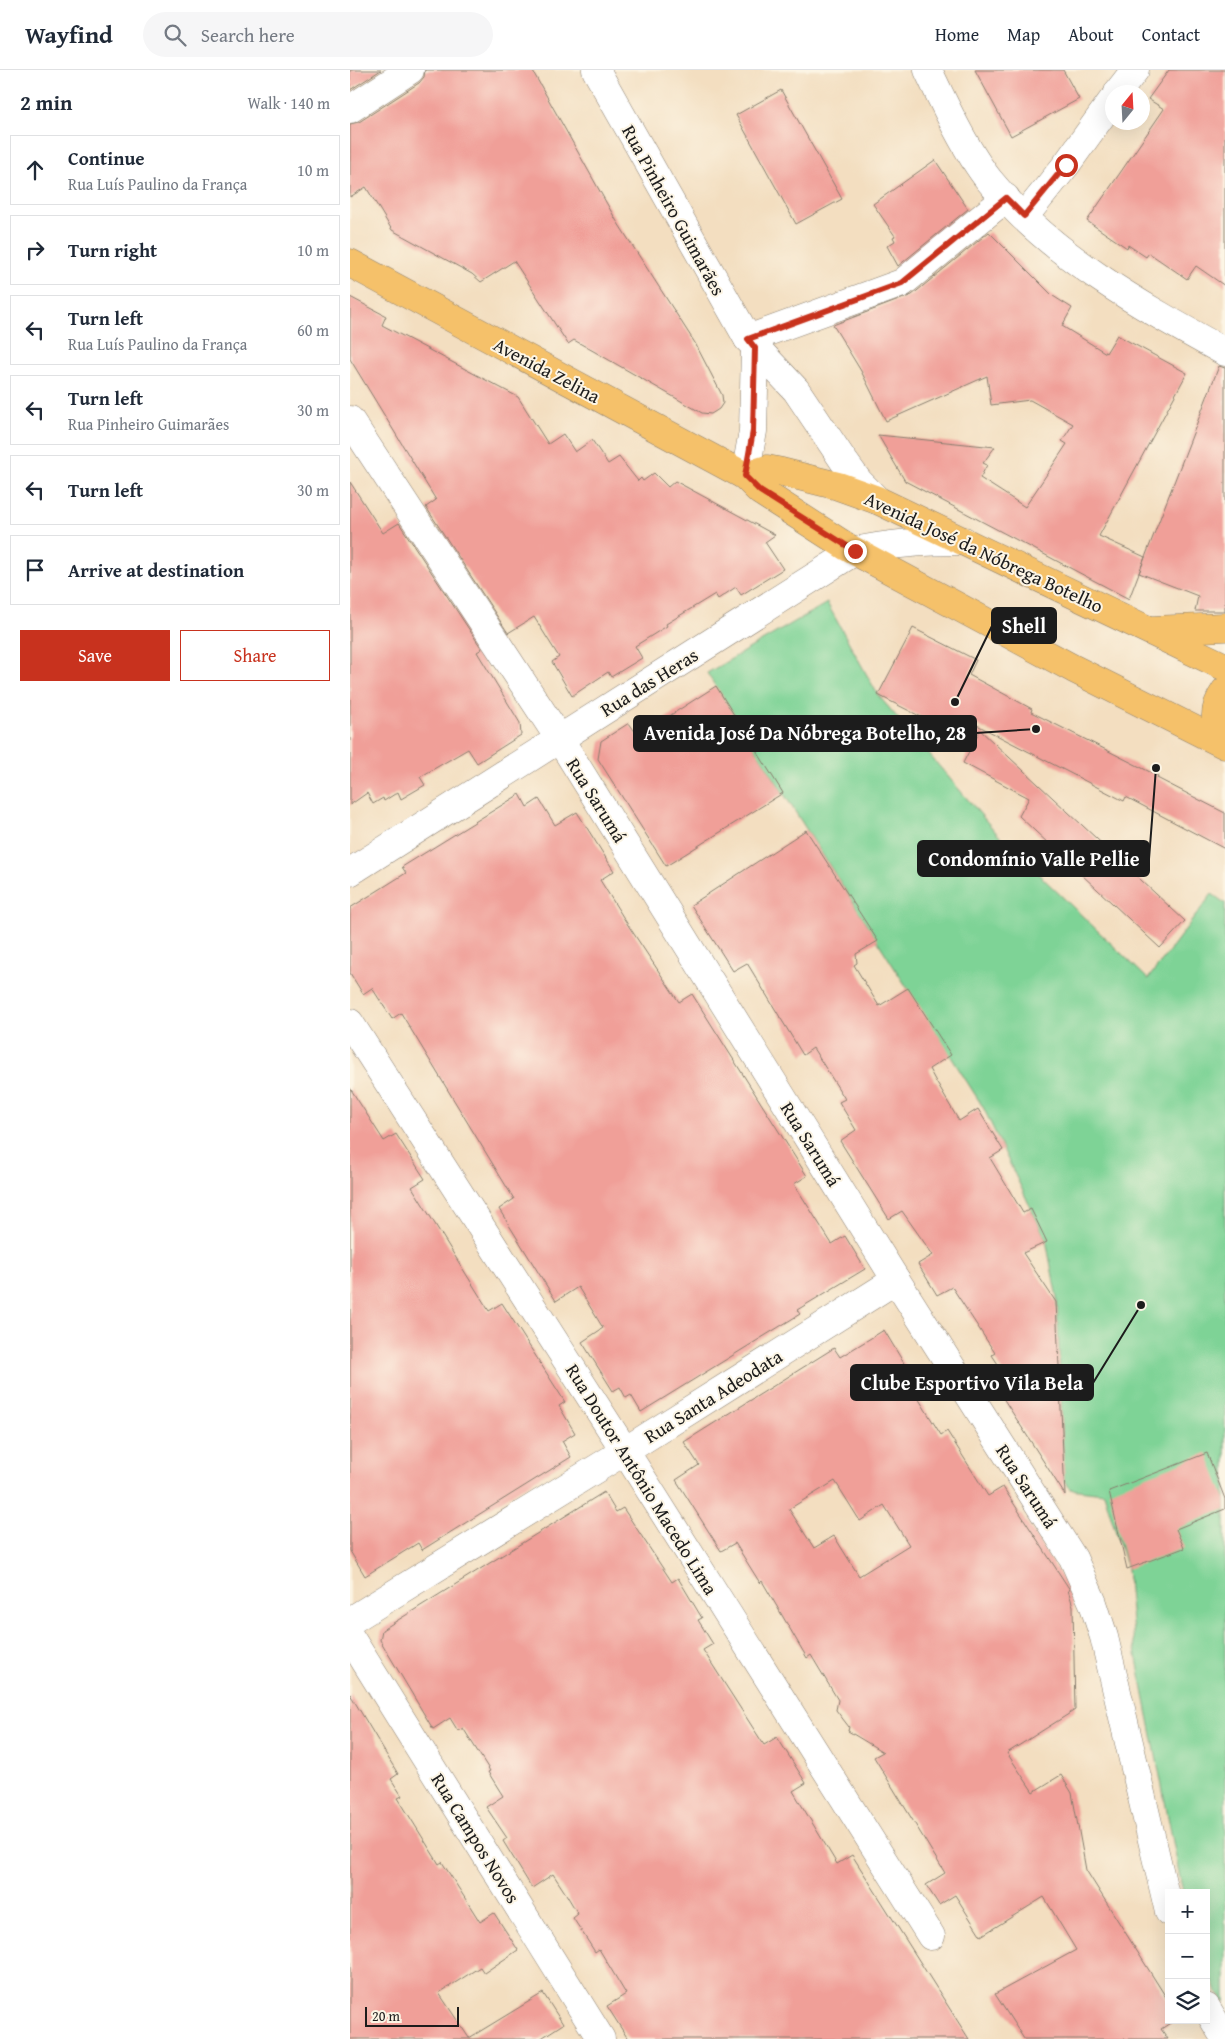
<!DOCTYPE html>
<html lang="en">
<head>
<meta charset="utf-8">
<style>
  :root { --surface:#fff; --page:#f6f6f7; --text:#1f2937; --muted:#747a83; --line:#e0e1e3; --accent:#c8321e }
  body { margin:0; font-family:"Gentium Book Plus",serif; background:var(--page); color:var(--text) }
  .controls { position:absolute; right:15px; bottom:15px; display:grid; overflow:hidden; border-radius:0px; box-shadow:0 5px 20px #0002 }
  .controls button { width:45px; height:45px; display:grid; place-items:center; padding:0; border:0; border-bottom:1px solid var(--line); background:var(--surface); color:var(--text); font:25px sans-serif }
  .compass { position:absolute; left:755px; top:15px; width:45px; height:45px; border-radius:50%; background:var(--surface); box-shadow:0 5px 20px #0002; rotate:18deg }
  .scale { position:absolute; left:15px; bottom:12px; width:94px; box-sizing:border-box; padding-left:5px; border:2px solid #1c1c1c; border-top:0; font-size:14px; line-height:18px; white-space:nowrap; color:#1c1c1c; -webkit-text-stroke:4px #fcf5e5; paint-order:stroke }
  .stop { position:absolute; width:15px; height:15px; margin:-11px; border:4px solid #c8321e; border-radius:50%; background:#fff }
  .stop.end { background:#c8321e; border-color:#fff; box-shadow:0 1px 5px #0008 }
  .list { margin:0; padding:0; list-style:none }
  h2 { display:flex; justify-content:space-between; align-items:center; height:65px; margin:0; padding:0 20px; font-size:21px }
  h2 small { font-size:16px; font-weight:400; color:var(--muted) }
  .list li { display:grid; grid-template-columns:32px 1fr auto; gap:15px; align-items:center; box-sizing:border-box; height:70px; margin:0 10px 10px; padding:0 10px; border:1px solid var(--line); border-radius:0px }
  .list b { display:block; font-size:19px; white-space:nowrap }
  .list p { margin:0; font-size:16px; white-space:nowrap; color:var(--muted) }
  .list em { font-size:16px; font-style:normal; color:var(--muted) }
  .actions { display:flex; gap:10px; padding:15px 20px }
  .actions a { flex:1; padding:11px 0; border:1px solid var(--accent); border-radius:0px; text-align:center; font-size:18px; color:var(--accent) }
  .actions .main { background:var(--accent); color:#fff }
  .icon { flex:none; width:28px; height:28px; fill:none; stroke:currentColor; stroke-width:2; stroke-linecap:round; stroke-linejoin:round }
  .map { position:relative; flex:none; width:875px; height:1969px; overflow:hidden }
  header { display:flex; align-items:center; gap:30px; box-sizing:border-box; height:70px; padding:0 25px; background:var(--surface); border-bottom:1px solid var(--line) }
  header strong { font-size:24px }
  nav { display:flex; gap:28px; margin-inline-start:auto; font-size:18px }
  .search { width:350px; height:45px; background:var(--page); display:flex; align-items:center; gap:12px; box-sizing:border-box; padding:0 18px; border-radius:28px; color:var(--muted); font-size:19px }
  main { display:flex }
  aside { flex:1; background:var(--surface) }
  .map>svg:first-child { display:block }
</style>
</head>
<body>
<header>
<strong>Wayfind</strong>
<div class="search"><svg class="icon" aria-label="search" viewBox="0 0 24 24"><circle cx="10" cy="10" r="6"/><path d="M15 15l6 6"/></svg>Search here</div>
<nav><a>Home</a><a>Map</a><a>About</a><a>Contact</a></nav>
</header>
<main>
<aside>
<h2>2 min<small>Walk · 140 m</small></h2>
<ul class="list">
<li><svg class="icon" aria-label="ahead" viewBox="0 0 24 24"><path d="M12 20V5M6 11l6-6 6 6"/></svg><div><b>Continue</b><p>Rua Luís Paulino da França</p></div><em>10 m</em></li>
<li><svg class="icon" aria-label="right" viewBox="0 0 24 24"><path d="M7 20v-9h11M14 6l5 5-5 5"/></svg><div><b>Turn right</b></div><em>10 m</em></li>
<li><svg class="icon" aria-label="left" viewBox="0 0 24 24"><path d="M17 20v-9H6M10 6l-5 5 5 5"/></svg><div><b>Turn left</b><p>Rua Luís Paulino da França</p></div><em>60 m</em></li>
<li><svg class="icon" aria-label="left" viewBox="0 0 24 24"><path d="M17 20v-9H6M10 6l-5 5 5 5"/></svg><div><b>Turn left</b><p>Rua Pinheiro Guimarães</p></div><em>30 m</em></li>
<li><svg class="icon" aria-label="left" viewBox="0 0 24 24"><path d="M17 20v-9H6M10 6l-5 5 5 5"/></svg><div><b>Turn left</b></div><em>30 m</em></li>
<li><svg class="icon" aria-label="arrive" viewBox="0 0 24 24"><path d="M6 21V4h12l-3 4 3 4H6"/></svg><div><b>Arrive at destination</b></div></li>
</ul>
<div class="actions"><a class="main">Save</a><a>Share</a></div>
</aside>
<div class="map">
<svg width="875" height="1969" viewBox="0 0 875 1969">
  <rect width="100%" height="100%" fill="#fcf5e5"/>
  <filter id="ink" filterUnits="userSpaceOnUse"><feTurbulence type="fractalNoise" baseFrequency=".02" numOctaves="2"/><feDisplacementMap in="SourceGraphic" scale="10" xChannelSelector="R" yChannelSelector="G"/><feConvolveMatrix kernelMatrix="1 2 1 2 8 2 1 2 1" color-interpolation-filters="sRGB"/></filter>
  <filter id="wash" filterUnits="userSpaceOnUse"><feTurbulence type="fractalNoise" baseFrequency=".0096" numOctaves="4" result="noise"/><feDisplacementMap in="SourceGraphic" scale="20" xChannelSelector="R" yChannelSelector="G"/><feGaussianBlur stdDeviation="1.12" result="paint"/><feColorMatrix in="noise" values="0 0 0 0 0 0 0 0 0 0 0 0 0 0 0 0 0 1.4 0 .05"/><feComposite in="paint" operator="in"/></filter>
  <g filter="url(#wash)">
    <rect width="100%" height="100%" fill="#f3dec0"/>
    <path fill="#7ed396" stroke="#4d7859" d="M 477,533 L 528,625 L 650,767 L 798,909 L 862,824 L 875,833 L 875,1932 C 848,1900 856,1862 856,1823 L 833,1823 L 784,1574 L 777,1499 L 754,1423 L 720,1419 L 714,1408 L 707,1228 L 696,1170 L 633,1037 L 357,603 Z"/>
    <g id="blocks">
      <g fill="#f09f98" fill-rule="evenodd">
        <path d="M 0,0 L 31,0 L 0,20 Z"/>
        <path d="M 75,0 L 182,0 L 266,150 L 345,273 L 372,325 L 373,333 L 369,339 L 361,344 L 352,343 L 224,270 L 218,274 L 164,191 L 131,212 L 122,204 L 42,160 L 16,117 L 0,127 L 0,54 L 9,52 L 69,13 L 74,7 Z"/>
        <path d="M 625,0 L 713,0 L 729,29 L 661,66 Z"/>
        <path d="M 819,0 L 875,0 L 875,216 L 846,196 L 837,209 L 799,183 L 796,187 L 778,175 L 777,178 L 737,151 L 814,39 L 798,29 Z"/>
        <path d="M 431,20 L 492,129 L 446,154 L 386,45 Z"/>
        <path d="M 585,90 L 618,139 L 548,196 L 537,176 L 545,171 L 543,167 L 545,166 L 523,134 Z"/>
        <path d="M 639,162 L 703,226 L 722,238 L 712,256 L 756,283 L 767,265 L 837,303 L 749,466 L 795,487 L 779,529 L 555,411 L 528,365 L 645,377 L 633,393 L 637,395 L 630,408 L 675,437 L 717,374 L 712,371 L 723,354 L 680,330 L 641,335 L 637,306 L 536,351 L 511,301 L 483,255 L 562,225 Z"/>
        <path d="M 0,227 L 36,246 L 32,255 L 168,327 L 198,374 L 213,364 L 225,382 L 242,370 L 258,394 L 269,387 L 288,411 L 291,408 L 293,411 L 304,403 L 318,417 L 325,411 L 425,465 L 415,472 L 433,499 L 391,525 L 386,517 L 368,529 L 365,524 L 316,554 L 317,556 L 285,576 L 292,588 L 261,607 L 258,602 L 222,626 L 202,592 L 209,587 L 184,547 L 158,563 L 76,437 L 86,430 L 0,289 Z"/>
        <path d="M 869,296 L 875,298 L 875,541 L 845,541 L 848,526 L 789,503 Z"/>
        <path d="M 0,412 L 33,463 L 49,453 L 132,579 L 127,582 L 170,653 L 171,665 L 127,693 L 118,679 L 70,707 L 75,715 L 51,729 L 48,722 L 34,731 L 33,728 L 23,734 L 17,723 L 0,735 Z"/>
        <path d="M 563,558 L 626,590 L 619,605 L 682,639 L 681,642 L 808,706 L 807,708 L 875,743 L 875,779 L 776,727 L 774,731 L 627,655 L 617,670 L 528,625 Z"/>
        <path d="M 366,616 L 433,723 L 316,796 L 248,689 L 251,671 L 279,653 L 288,666 Z"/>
        <path d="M 630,660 L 835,851 L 810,878 L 669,746 L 679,728 L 613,693 Z"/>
        <path d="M 170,724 L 177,737 L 189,729 L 205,755 L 227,742 L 264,801 L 250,810 L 278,855 L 329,932 L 342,924 L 356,946 L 457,1106 L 444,1114 L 482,1174 L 495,1166 L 515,1199 L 447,1240 L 450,1244 L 291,1342 L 281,1325 L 276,1328 L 270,1317 L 263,1321 L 232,1272 L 253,1258 L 228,1217 L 206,1231 L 149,1139 L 164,1129 L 51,943 L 42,949 L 22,918 L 13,924 L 0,903 L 0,838 L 56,803 L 52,797 Z"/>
        <path d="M 456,760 L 528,871 L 506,884 L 507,893 L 504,895 L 529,936 L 558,918 L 601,985 L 579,999 L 585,1010 L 609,1051 L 628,1039 L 653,1080 L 640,1088 L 673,1143 L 681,1139 L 697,1172 L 673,1183 L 706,1232 L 715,1425 L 653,1328 L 665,1320 L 642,1285 L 645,1283 L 602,1217 L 587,1225 L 568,1194 L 583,1185 L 552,1141 L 539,1149 L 490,1071 L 506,1060 L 489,1032 L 495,1029 L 463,978 L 453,985 L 397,893 L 383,901 L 341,835 Z"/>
        <path d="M 0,1018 L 34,1071 L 46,1064 L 75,1109 L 62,1117 L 139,1241 L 152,1233 L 215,1332 L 209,1336 L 225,1363 L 212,1371 L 221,1387 L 72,1480 L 68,1473 L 15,1506 L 0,1481 Z"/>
        <path d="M 534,1260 L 570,1320 L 565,1323 L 591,1365 L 597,1361 L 638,1426 L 653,1417 L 720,1520 L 718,1520 L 723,1536 L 725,1640 L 657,1683 L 683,1722 L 711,1705 L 722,1723 L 736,1800 L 819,1932 L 819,1950 L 825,1950 L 811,1959 L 818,1969 L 674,1969 L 645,1924 L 726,1880 L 694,1827 L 631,1866 L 605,1825 L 589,1835 L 576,1815 L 595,1803 L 524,1687 L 533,1682 L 498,1661 L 499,1657 L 486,1640 L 488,1630 L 461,1585 L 457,1588 L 412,1511 L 410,1513 L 385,1473 L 371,1481 L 326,1410 L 349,1395 L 334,1372 L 484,1278 L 490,1287 ZM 485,1411 L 510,1451 L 534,1435 L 559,1475 L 509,1506 L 484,1466 L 464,1478 L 439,1439 Z"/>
        <path d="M 857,1383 L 875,1429 L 875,1439 L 826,1459 L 834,1478 L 777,1499 L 759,1421 Z"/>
        <path d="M 254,1422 L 266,1442 L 273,1438 L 322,1512 L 328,1508 L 352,1548 L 348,1550 L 363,1574 L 353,1580 L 414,1675 L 427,1667 L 456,1713 L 443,1721 L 487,1794 L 502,1785 L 619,1969 L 278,1969 L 257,1936 L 276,1924 L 249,1879 L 245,1882 L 223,1848 L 228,1844 L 216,1824 L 203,1804 L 182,1818 L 153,1771 L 157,1768 L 136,1737 L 153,1726 L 138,1702 L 140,1701 L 113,1658 L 108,1661 L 100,1648 L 83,1659 L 30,1570 L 32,1560 Z"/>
        <path d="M 0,1624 L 48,1704 L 41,1709 L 52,1726 L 48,1728 L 89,1794 L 92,1792 L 130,1852 L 144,1843 L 168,1880 L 134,1903 L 130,1897 L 89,1923 L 119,1968 L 193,1923 L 213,1954 L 190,1969 L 0,1969 Z"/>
      </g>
    </g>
  </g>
  <g filter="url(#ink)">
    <use href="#blocks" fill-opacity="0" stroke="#887d6e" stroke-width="1"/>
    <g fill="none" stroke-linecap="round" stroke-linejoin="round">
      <defs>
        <g id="minor">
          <path d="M 246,0 L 398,269 L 446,320 L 493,390 L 509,412 L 527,430"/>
          <path d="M 578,0 C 594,34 616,81 639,110 C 701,186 790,235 875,282"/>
          <path d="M 768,22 L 785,0"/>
          <path d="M 0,39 L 60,0"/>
          <path d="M 674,147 L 716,95 L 762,31"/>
          <path d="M 398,269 L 552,213 L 656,128"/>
          <path d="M 0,350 L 209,668 L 546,1210 L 723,1488 L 743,1533 L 754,1567 L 819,1842"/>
          <path d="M 395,406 L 403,361 L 405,278"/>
          <path d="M 0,802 L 505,481 C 542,473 577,471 614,471"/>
          <path d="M 0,953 L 275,1381 L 581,1866"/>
          <path d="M 0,1551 L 275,1381 L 546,1210"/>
          <path d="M 0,1567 L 251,1969"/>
          <path d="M 856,1937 L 873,1965"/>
        </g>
        <g id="major">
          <path d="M 0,193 L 395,406 L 410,421 L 497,477 L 724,599 L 875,675"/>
          <path d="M 395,406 L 417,399 L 432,402 L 488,416 L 527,430 L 875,597"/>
          <path d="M 802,560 L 875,557"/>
          <path d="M 875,621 C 863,638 863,655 875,673"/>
        </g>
      </defs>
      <use href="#minor" stroke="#887d6e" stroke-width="29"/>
      <use href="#major" stroke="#887d6e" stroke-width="29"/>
      <use href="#minor" stroke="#fff" stroke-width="28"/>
      <use href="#major" stroke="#f5c16b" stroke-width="28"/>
    </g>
  </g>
  <g fill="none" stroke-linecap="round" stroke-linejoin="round" filter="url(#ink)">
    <path stroke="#c8321e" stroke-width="6" d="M 505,481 L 410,421 L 395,406 L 403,361 L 405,278 L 398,269 L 552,213 L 656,128 L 674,146 L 716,95"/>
  </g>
  <g text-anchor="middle" stroke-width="4" stroke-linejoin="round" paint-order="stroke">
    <g font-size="19" fill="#1c1c1c" stroke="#fcf5e5">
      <text transform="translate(324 140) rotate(61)" y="7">Rua Pinheiro Guimarães</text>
      <text transform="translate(197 300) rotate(28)" y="7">Avenida Zelina</text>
      <text transform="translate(634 482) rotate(25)" y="7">Avenida José da Nóbrega Botelho</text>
      <text transform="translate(299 612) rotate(-32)" y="7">Rua das Heras</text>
      <text transform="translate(247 730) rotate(58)" y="7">Rua Sarumá</text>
      <text transform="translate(461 1074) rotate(58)" y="7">Rua Sarumá</text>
      <text transform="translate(363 1326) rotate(-32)" y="7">Rua Santa Adeodata</text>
      <text transform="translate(292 1409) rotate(58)" y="7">Rua Doutor Antônio Macedo Lima</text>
      <text transform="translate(677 1416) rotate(57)" y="7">Rua Sarumá</text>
      <text transform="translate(126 1768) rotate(58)" y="7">Rua Campos Novos</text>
    </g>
  </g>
  <path fill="none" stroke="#1c1c1c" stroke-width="2" d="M605 632L642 556M686 659L626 663M806 698L799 789M791 1235L743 1313"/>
  <g fill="#1c1c1c" stroke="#fcf5e5" stroke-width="2">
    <circle cx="605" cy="632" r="5"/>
    <circle cx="686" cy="659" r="5"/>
    <circle cx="806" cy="698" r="5"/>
    <circle cx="791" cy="1235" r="5"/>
  </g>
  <g fill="#1c1c1c" stroke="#1c1c1c" stroke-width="2">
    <rect x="642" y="538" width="64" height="35" rx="5"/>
    <rect x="284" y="646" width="342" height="35" rx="5"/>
    <rect x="568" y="771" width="231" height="35" rx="5"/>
    <rect x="501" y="1295" width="242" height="35" rx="5"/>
  </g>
  <g font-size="20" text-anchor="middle" font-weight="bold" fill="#fff">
    <text x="674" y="563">Shell</text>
    <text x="455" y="670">Avenida José Da Nóbrega Botelho, 28</text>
    <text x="684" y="796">Condomínio Valle Pellie</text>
    <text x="622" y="1320">Clube Esportivo Vila Bela</text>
  </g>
</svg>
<div class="controls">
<button>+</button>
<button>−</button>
<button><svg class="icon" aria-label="layers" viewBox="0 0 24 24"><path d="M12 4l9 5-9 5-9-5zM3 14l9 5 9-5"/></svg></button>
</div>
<svg class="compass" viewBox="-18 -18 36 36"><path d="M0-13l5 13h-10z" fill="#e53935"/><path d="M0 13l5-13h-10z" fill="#747a83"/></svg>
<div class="scale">20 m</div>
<div class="stop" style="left:716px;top:95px"></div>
<div class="stop end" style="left:505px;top:481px"></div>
</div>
</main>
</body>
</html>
